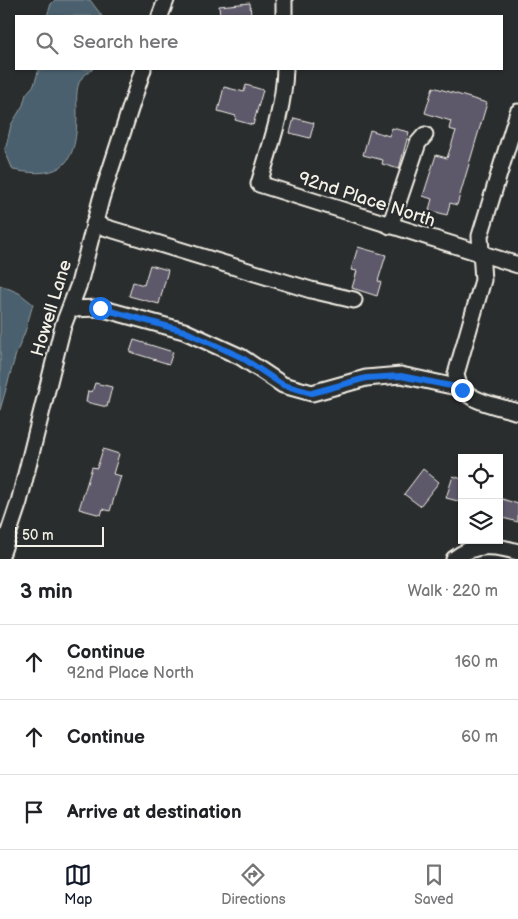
<!DOCTYPE html>
<html lang="en">
<head>
<meta charset="utf-8">
<style>
  :root { --surface:#fff; --page:#f2f2f2; --text:#202124; --muted:#757577; --line:#e0e0e0; --accent:#111827 }
  body { margin:0; font-family:"Balsamiq Sans",sans-serif; background:var(--page); color:var(--text) }
  .controls { position:absolute; right:15px; bottom:15px; display:grid; overflow:hidden; border-radius:0px; box-shadow:0 1px 4px #0004 }
  .controls button { width:45px; height:45px; display:grid; place-items:center; padding:0; border:0; border-bottom:1px solid var(--line); background:var(--surface); color:var(--text); font:25px sans-serif }
  .scale { position:absolute; left:15px; bottom:12px; width:89px; box-sizing:border-box; padding-left:5px; border:2px solid #f4f1e8; border-top:0; font-size:14px; line-height:18px; white-space:nowrap; color:#f4f1e8; -webkit-text-stroke:4px #2a2d2e; paint-order:stroke }
  .stop { position:absolute; width:15px; height:15px; margin:-11px; border:4px solid #1a73e8; border-radius:50%; background:#fff }
  .stop.end { background:#1a73e8; border-color:#fff; box-shadow:0 1px 5px #0008 }
  .list { margin:0; padding:0; list-style:none }
  h2 { display:flex; justify-content:space-between; align-items:center; height:65px; margin:0; padding:0 20px; font-size:21px }
  h2 small { font-size:16px; font-weight:400; color:var(--muted) }
  .list li { display:grid; grid-template-columns:32px 1fr auto; gap:15px; align-items:center; box-sizing:border-box; height:75px; padding:0 20px; border-top:1px solid var(--line) }
  .list b { display:block; font-size:19px; white-space:nowrap }
  .list p { margin:0; font-size:16px; white-space:nowrap; color:var(--muted) }
  .list em { font-size:16px; font-style:normal; color:var(--muted) }
  .icon { flex:none; width:28px; height:28px; fill:none; stroke:currentColor; stroke-width:2; stroke-linecap:round; stroke-linejoin:round }
  .map { position:relative; flex:none; width:518px; height:559px; overflow:hidden }
  .search { position:absolute; background:var(--surface); box-shadow:0 1px 4px #0004; left:15px; right:15px; top:15px; height:55px; display:flex; align-items:center; gap:12px; box-sizing:border-box; padding:0 18px; border-radius:0px; color:var(--muted); font-size:19px }
  .sheet { height:290px; background:var(--surface) }
  nav { display:flex; justify-content:space-around; align-items:center; box-sizing:border-box; height:70px; border-top:1px solid var(--line); background:var(--surface); font-size:14px; color:var(--muted) }
  nav a { display:grid; justify-items:center; gap:2px }
  nav .on { color:var(--accent) }
  .map>svg:first-child { display:block }
</style>
</head>
<body>
<div class="map">
<svg width="518" height="559" viewBox="0 0 518 559">
  <rect width="100%" height="100%" fill="#2a2d2e"/>
  <filter id="ink" filterUnits="userSpaceOnUse"><feTurbulence type="fractalNoise" baseFrequency=".02" numOctaves="2"/><feDisplacementMap in="SourceGraphic" scale="10" xChannelSelector="R" yChannelSelector="G"/><feConvolveMatrix kernelMatrix="1 2 1 2 8 2 1 2 1" color-interpolation-filters="sRGB"/></filter>
  <g filter="url(#ink)">
    <g fill="#4b616e" stroke="#8f9b9f">
      <path d="M 55,0 L 90,0 L 102,16 L 47,16 L 51,4 Z"/>
      <path d="M 39,69 L 93,69 C 89,72 84,75 81,79 C 75,88 77,102 77,113 C 77,163 64,180 13,170 L 5,151 L 11,125 L 23,105 L 26,94 L 34,85 Z"/>
      <path d="M 0,285 L 19,293 L 33,304 L 25,332 L 16,354 L 0,410 Z"/>
    </g>
    <g fill="#5d596b" stroke="#f4f1e8">
      <path d="M 250,3 L 251,16 L 220,16 L 219,6 Z"/>
      <path d="M 246,85 L 263,90 L 253,125 L 235,120 L 236,116 L 218,111 L 224,87 L 244,92 Z"/>
      <path d="M 433,87 L 487,103 L 457,205 L 450,203 L 447,215 L 429,210 L 432,199 L 423,196 L 436,155 L 447,158 L 456,131 L 449,129 L 451,121 L 425,113 Z"/>
      <path d="M 294,118 L 314,123 L 310,138 L 290,133 Z"/>
      <path d="M 392,128 L 409,132 L 399,169 L 382,164 L 383,160 L 363,155 L 370,130 L 389,136 Z"/>
      <path d="M 358,247 L 386,255 L 378,281 L 381,282 L 377,296 L 352,288 L 357,271 L 351,270 Z"/>
      <path d="M 150,265 L 168,270 L 159,304 L 129,296 L 133,282 L 144,285 Z"/>
      <path d="M 134,340 L 173,352 L 169,364 L 130,352 Z"/>
      <path d="M 95,383 L 112,387 L 107,407 L 86,402 L 88,391 L 92,392 Z"/>
      <path d="M 103,449 L 119,454 L 113,474 L 121,476 L 110,511 L 103,509 L 101,515 L 79,509 L 92,467 L 97,468 Z"/>
      <path d="M 423,469 L 439,482 L 420,506 L 404,494 Z"/>
      <path d="M 453,476 L 462,479 L 462,502 L 446,498 Z"/>
      <path d="M 499,498 L 518,504 L 518,522 L 499,517 Z"/>
    </g>
    <g fill="none" stroke-linecap="round" stroke-linejoin="round">
      <defs>
        <g id="minor">
          <path d="M 284,0 L 284,16"/>
          <path d="M 160,16 L 166,0"/>
          <path d="M 285,69 C 284,108 270,147 259,184 L 518,265"/>
          <path d="M 518,112 L 480,236 L 483,280 L 456,374 C 459,402 496,405 518,412"/>
          <path d="M 94,224 L 311,290 L 354,300"/>
          <path d="M 390,226 L 418,143 L 425,135"/>
          <path d="M 70,309 L 100,308 L 184,331 L 241,357 L 283,385 L 312,393 L 366,378 L 401,375 L 461,388"/>
          <path d="M 0,559 L 19,502 L 63,326 L 79,284 L 101,199 L 143,69"/>
          <path d="M 454,559 C 474,543 495,545 518,552"/>
        </g>
      </defs>
      <use href="#minor" stroke="#f4f1e8" stroke-width="19"/>
      <use href="#minor" stroke="#2a2d2e" stroke-width="15"/>
    </g>
  </g>
  <g fill="none" stroke-linecap="round" stroke-linejoin="round" filter="url(#ink)">
    <path stroke="#1a73e8" stroke-width="6" d="M 100,308 L 184,331 L 241,357 L 283,385 L 312,393 L 366,378 L 401,376 L 461,388 L 462,390"/>
  </g>
  <g text-anchor="middle" stroke-width="4.5" stroke-linejoin="round" paint-order="stroke">
    <g font-size="18" fill="#f4f1e8" stroke="#2a2d2e">
      <text transform="translate(367 199) rotate(18)" y="6">92nd Place North</text>
      <text transform="translate(51 308) rotate(-73)" y="6">Howell Lane</text>
    </g>
  </g>
</svg>
<div class="controls">
<button><svg class="icon" aria-label="locate" viewBox="0 0 24 24"><circle cx="12" cy="12" r="6"/><path d="M12 2v4M12 18v4M2 12h4M18 12h4"/></svg></button>
<button><svg class="icon" aria-label="layers" viewBox="0 0 24 24"><path d="M12 4l9 5-9 5-9-5zM3 14l9 5 9-5"/></svg></button>
</div>
<div class="scale">50 m</div>
<div class="stop" style="left:100px;top:308px"></div>
<div class="stop end" style="left:462px;top:390px"></div>
<div class="search"><svg class="icon" aria-label="search" viewBox="0 0 24 24"><circle cx="10" cy="10" r="6"/><path d="M15 15l6 6"/></svg>Search here</div>
</div>
<section class="sheet">
<h2>3 min<small>Walk · 220 m</small></h2>
<ul class="list">
<li><svg class="icon" aria-label="ahead" viewBox="0 0 24 24"><path d="M12 20V5M6 11l6-6 6 6"/></svg><div><b>Continue</b><p>92nd Place North</p></div><em>160 m</em></li>
<li><svg class="icon" aria-label="ahead" viewBox="0 0 24 24"><path d="M12 20V5M6 11l6-6 6 6"/></svg><div><b>Continue</b></div><em>60 m</em></li>
<li><svg class="icon" aria-label="arrive" viewBox="0 0 24 24"><path d="M6 21V4h12l-3 4 3 4H6"/></svg><div><b>Arrive at destination</b></div></li>
</ul>
</section>
<nav>
<a class="on"><svg class="icon" aria-label="map" viewBox="0 0 24 24"><path d="M3 6l6-2 6 2 6-2v14l-6 2-6-2-6 2zM9 4v14M15 6v14"/></svg>Map</a>
<a><svg class="icon" aria-label="directions" viewBox="0 0 24 24"><path d="M12 3l9 9-9 9-9-9zM9 14v-3h6M13 9l2 2-2 2"/></svg>Directions</a>
<a><svg class="icon" aria-label="saved" viewBox="0 0 24 24"><path d="M7 4h10v16l-5-4-5 4z"/></svg>Saved</a>
</nav>
</body>
</html>
